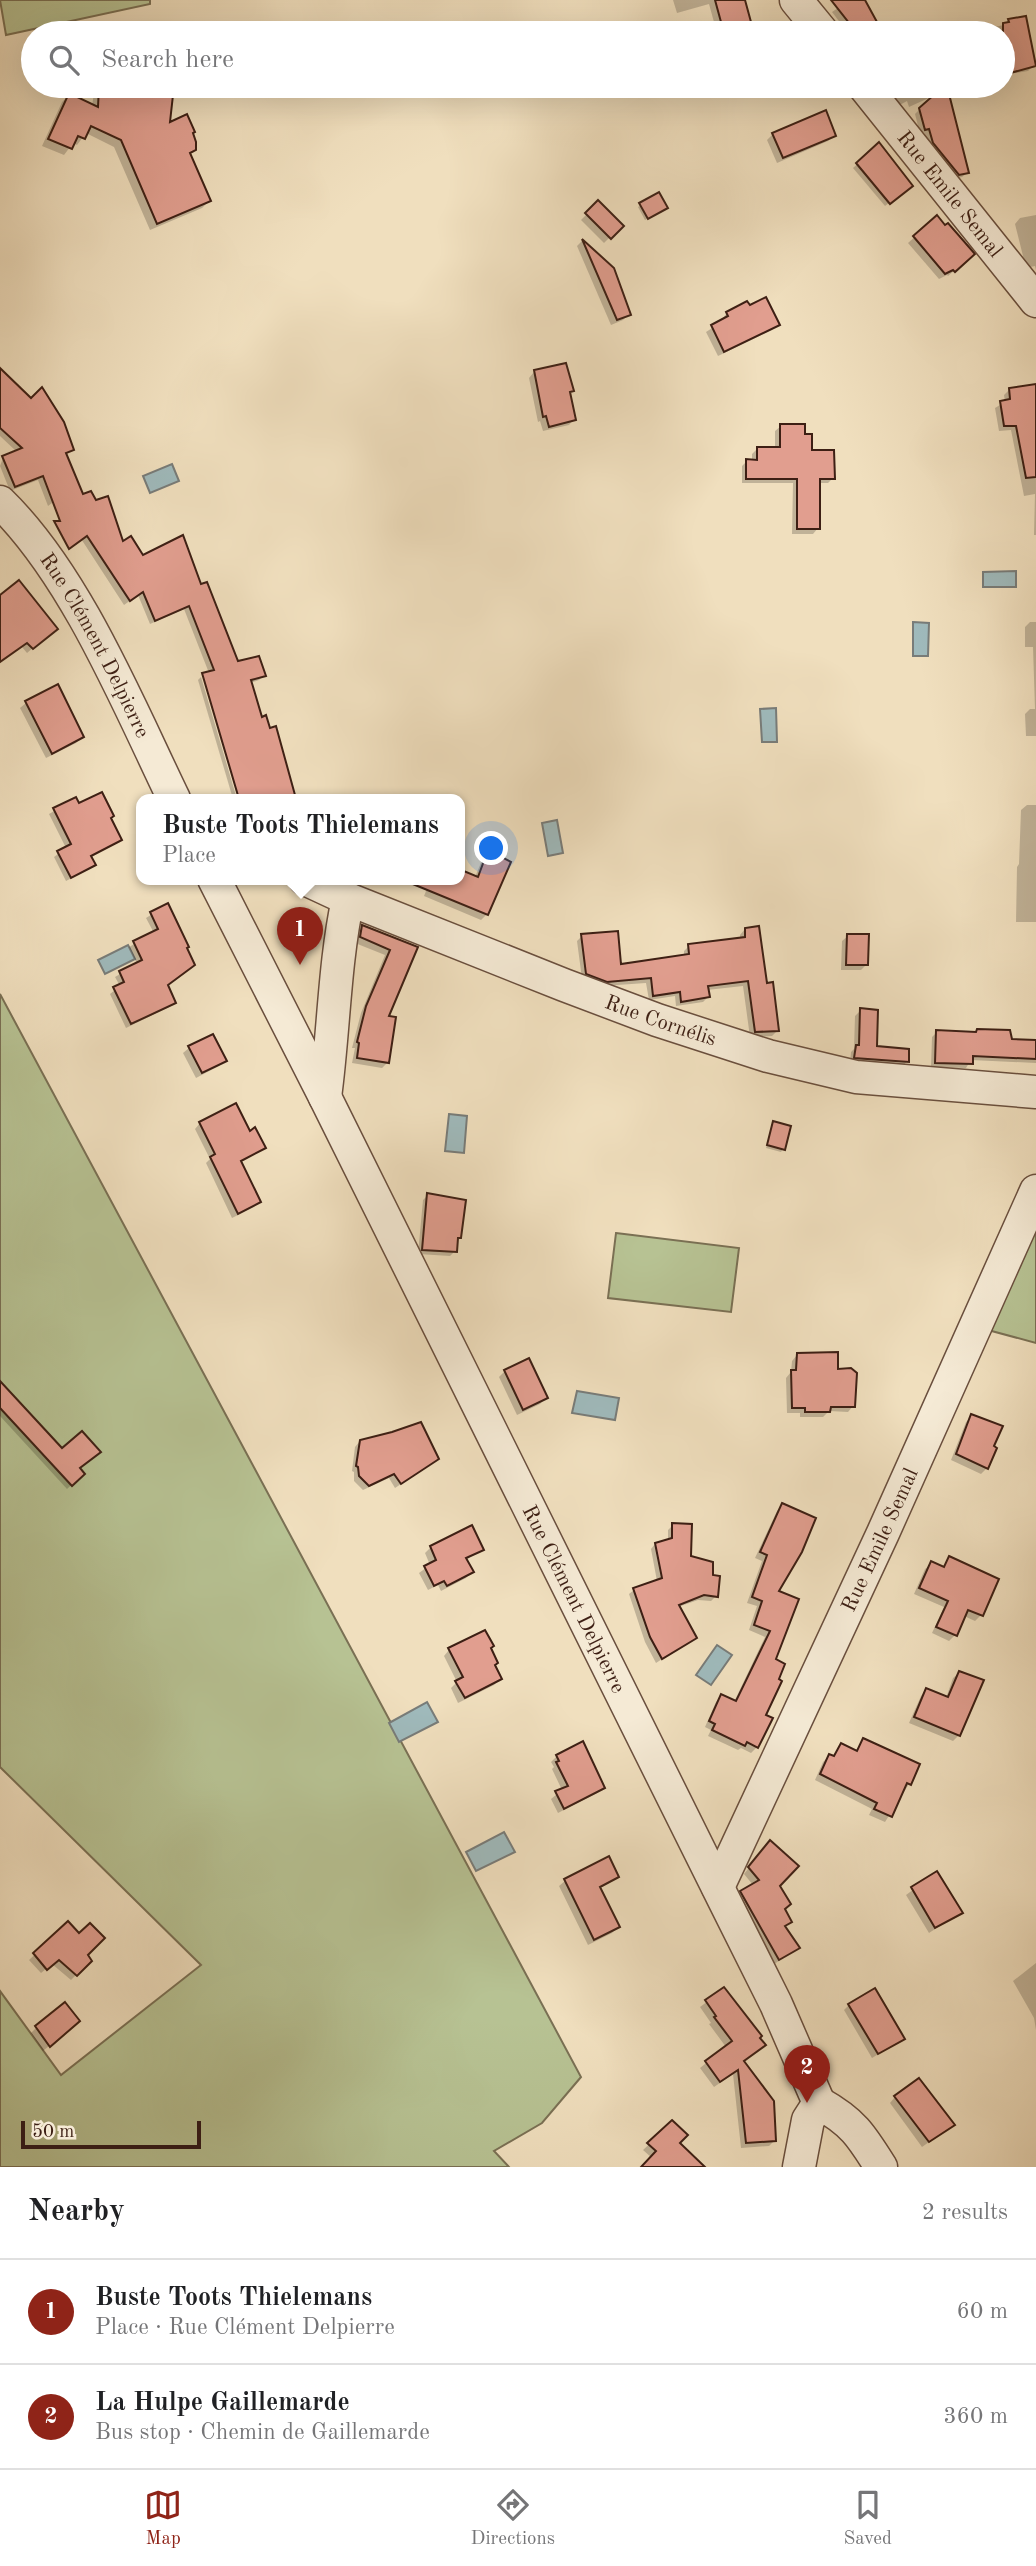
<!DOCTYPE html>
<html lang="en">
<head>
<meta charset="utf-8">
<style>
  :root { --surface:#fff; --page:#f2f2f2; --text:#202124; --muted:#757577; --line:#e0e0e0; --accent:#8f2418 }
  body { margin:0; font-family:"Old Standard TT",serif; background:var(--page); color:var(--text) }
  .scale { position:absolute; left:21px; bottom:18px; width:180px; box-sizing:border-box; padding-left:7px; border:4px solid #3d1f14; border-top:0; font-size:19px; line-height:24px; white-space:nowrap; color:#3d1f14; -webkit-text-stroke:5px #f5ead5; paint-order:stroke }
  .you { position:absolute; left:492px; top:849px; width:24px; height:24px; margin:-18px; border:5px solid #fff; border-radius:50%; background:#1a73e8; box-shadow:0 0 0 10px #1a73e833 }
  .badge { display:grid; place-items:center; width:46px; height:46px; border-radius:50%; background:var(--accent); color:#fff; font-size:23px; font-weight:700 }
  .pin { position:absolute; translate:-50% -58px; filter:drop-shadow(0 2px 4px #0008) }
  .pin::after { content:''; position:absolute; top:37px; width:24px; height:21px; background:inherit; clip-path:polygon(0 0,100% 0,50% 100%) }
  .popup { position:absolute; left:136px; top:794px; width:329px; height:91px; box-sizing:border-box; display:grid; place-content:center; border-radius:14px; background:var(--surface); filter:drop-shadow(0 2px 5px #0005); font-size:23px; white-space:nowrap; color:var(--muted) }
  .popup b { font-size:26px; color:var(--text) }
  .popup::after { content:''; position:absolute; left:50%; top:100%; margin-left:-14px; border:14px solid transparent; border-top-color:var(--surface) }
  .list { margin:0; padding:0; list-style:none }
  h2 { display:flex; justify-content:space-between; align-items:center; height:91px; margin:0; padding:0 28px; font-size:30px }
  h2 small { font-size:23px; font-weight:400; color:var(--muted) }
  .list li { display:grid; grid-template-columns:46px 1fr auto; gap:21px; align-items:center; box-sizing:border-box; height:105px; padding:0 28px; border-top:2px solid var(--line) }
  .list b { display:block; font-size:26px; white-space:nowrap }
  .list p { margin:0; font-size:23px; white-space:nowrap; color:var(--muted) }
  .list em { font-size:23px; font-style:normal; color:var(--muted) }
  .icon { flex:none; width:38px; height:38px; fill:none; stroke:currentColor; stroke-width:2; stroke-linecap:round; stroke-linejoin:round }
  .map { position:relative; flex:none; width:1036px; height:2167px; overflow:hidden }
  .search { position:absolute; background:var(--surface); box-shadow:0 7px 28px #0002; left:21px; right:21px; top:21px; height:77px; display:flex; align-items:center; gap:18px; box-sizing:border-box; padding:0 24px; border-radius:38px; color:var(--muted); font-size:26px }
  .sheet { height:301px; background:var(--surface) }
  nav { display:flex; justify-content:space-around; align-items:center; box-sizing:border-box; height:98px; border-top:2px solid var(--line); background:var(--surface); font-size:19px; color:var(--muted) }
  nav a { display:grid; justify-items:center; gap:4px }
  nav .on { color:var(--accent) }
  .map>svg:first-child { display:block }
</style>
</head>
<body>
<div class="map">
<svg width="1036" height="2167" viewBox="0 0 1036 2167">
  <rect width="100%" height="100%" fill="#f0dfbe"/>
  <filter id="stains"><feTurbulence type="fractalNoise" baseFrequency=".00286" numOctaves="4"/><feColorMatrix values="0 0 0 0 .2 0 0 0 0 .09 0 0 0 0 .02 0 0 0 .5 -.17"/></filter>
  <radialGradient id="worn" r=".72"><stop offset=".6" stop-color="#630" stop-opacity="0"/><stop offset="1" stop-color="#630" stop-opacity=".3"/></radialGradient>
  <g fill="#b7c293" stroke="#7a7054" stroke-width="2">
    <path d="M 0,0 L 150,0 L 150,4 L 6,35 Z"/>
    <path d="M 0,994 L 581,2077 L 542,2123 L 494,2151 L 509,2167 L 0,2167 L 0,1991 L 61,2075 L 201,1965 L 0,1767 Z"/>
    <path d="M 1036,1223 L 1036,1343 L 988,1330 Z"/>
    <path d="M 616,1233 L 739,1248 L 731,1312 L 608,1298 Z"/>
  </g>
  <g fill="#9fbabc" stroke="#787c79" stroke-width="2">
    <path d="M 172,464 L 179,481 L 150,493 L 143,476 Z"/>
    <path d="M 1016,571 L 1016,587 L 983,587 L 983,572 Z"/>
    <path d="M 913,622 L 929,623 L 928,656 L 913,656 Z"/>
    <path d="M 776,708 L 777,742 L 762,742 L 760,709 Z"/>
    <path d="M 557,820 L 563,853 L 548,856 L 542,823 Z"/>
    <path d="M 128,945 L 135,959 L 105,974 L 98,960 Z"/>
    <path d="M 449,1114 L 467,1116 L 464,1153 L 445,1151 Z"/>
    <path d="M 577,1391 L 619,1398 L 615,1420 L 572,1413 Z"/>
    <path d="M 717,1645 L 732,1655 L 711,1685 L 696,1675 Z"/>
    <path d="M 427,1702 L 438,1722 L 399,1742 L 389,1723 Z"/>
    <path d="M 504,1832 L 515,1852 L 476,1871 L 466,1852 Z"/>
  </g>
  <g fill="#0003">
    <path d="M 673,0 L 736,0 L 748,18 L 752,33 L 717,33 L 709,4 L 677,13 Z"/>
    <path d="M 850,0 L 863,0 L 881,33 L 848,33 L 832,12 Z"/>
    <path d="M 1009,20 L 1034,65 L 1028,71 L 1003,75 L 1003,33 L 989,33 L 994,27 L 1004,25 Z"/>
    <path d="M 95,86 L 172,86 L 168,124 L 195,149 L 189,155 L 209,201 L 202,208 L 150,230 L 114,147 L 86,133 L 77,145 L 73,143 L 64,155 L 42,146 L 62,102 L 69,95 L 92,106 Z"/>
    <path d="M 882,86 L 945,86 L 967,173 L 962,177 L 954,179 L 929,148 L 924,132 L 920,134 L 915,114 L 933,96 L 909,107 L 907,101 L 896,107 Z"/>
    <path d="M 773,134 L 834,136 L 828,141 L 777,163 L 767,140 Z"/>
    <path d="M 879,145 L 907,189 L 885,206 L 853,168 Z"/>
    <path d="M 598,203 L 621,226 L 604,243 L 581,220 Z"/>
    <path d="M 641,205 L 664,210 L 645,220 L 638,207 Z"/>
    <path d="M 1036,215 L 1036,270 L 1035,266 L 1026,268 L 1015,224 L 1020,218 Z"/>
    <path d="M 936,218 L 973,254 L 948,276 L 947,275 L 939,279 L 908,243 Z"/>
    <path d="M 582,241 L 613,269 L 629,314 L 623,320 L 611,325 L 577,246 Z"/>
    <path d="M 727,313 L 778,324 L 772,330 L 718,356 L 706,332 L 723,321 L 722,319 Z"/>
    <path d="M 0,370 L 72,450 L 65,455 L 72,488 L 48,506 L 38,480 L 10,491 L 0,466 L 3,458 L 17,452 L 0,436 Z"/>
    <path d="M 534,372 L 572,391 L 568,394 L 574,419 L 569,425 L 543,431 L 540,421 L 538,422 L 529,378 Z"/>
    <path d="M 1009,390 L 1036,399 L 1036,535 L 1034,535 L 1035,494 L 1024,496 L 1011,430 L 999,431 L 995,408 L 1005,402 L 1004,395 Z"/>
    <path d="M 781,426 L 810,452 L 833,478 L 828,483 L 819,483 L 818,528 L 813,534 L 792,534 L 793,483 L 742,483 L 742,466 L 747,461 L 752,461 L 752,454 L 757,449 L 775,448 L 775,431 Z"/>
    <path d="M 76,531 L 122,543 L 142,557 L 200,586 L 237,664 L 264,675 L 259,680 L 250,683 L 261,719 L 269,730 L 275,728 L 294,799 L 240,799 L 209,673 L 184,609 L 150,624 L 138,595 L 124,605 Z"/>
    <path d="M 0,598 L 50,633 L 27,653 L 22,647 L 0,662 Z"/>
    <path d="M 1030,622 L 1036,622 L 1036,736 L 1026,736 L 1025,714 L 1030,709 L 1035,709 L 1033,647 L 1025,647 L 1025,627 Z"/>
    <path d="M 201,677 L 237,799 L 233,799 L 198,680 Z"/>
    <path d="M 26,703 L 82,737 L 76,743 L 46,758 L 20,708 Z"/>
    <path d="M 75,799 L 79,805 L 109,819 L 120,839 L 90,857 L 94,864 L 89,869 L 66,881 L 54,857 L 66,848 L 49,814 Z"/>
    <path d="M 1027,805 L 1036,805 L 1036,922 L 1016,922 L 1017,867 L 1019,864 L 1021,810 Z"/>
    <path d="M 488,852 L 487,914 L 481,920 L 424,896 L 431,879 L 475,877 L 483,858 Z"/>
    <path d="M 167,905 L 167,986 L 174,1003 L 169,1007 L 126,1028 L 110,994 L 120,986 L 115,977 L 137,964 L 129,947 L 154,933 L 146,918 Z"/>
    <path d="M 362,927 L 416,948 L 387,1017 L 388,1062 L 382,1068 L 352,1063 L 355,1048 L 352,1048 L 361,1013 L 385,955 L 355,943 L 357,932 Z"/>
    <path d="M 745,929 L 766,985 L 777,1031 L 772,1036 L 750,1037 L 743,986 L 707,990 L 708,997 L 703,1002 L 676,1006 L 675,996 L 649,1000 L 646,983 L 603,986 L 582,979 L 577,941 L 582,936 L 619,966 L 684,957 L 684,951 L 689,946 L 740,939 L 740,935 Z"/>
    <path d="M 848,936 L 867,964 L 861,970 L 841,970 L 842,941 Z"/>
    <path d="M 861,1010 L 875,1048 L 907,1061 L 902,1067 L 850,1063 L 851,1052 L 854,1049 L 855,1016 Z"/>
    <path d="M 937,1032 L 1036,1042 L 1036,1063 L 971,1060 L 966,1068 L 931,1067 L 932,1037 Z"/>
    <path d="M 189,1048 L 225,1060 L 219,1066 L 196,1078 L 183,1053 Z"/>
    <path d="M 200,1123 L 249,1133 L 264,1147 L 240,1162 L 259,1201 L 254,1207 L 232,1218 L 206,1163 L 210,1159 L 195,1129 Z"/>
    <path d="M 774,1123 L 783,1149 L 781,1152 L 766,1148 Z"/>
    <path d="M 428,1195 L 460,1237 L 456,1241 L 455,1251 L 450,1256 L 418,1254 L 423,1200 Z"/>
    <path d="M 797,1355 L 836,1370 L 853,1406 L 848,1412 L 829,1411 L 823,1417 L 800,1417 L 800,1413 L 787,1413 L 786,1378 L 791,1372 L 792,1361 Z"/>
    <path d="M 505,1371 L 546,1398 L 540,1404 L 517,1415 L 499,1377 Z"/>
    <path d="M 0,1395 L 62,1451 L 83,1474 L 67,1489 L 0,1416 Z"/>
    <path d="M 972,1416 L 991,1447 L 987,1468 L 981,1474 L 951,1460 L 966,1422 Z"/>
    <path d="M 360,1441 L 431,1464 L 395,1488 L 389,1478 L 363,1490 L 354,1481 L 354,1472 L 352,1471 L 355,1447 Z"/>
    <path d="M 782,1505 L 774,1660 L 757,1747 L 751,1753 L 741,1748 L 738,1750 L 708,1736 L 711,1730 L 705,1727 L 716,1702 L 722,1696 L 734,1702 L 765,1637 L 749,1630 L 757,1606 L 747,1603 L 762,1561 L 755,1558 L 777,1511 Z"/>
    <path d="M 673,1525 L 689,1557 L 711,1577 L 716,1596 L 711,1601 L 698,1600 L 678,1607 L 694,1638 L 656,1663 L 645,1642 L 629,1594 L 634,1590 L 657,1581 L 651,1549 L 655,1544 L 668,1541 L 668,1530 Z"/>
    <path d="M 431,1547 L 482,1550 L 466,1560 L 471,1572 L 466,1578 L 441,1591 L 438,1585 L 428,1590 L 419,1573 L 430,1565 L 425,1553 Z"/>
    <path d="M 950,1558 L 997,1580 L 981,1615 L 975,1621 L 964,1616 L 955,1635 L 949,1641 L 932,1633 L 944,1607 L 914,1594 L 925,1569 L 931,1564 L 942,1568 Z"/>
    <path d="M 489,1649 L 493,1665 L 500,1679 L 494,1685 L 458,1703 L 451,1688 L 457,1682 L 444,1656 L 449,1650 Z"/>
    <path d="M 959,1673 L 959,1735 L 953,1741 L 909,1723 L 921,1696 L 926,1690 L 946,1698 L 953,1678 Z"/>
    <path d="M 864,1740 L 909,1784 L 885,1822 L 869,1815 L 872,1809 L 815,1780 L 823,1762 L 829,1756 L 832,1757 L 841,1745 L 855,1752 Z"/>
    <path d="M 557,1756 L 603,1787 L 597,1793 L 558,1813 L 551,1799 L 562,1790 L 552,1769 L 554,1767 L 551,1762 Z"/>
    <path d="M 765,1848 L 784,1909 L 790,1921 L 784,1928 L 797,1948 L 773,1965 L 735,1898 L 753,1885 L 744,1874 Z"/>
    <path d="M 609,1859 L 617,1877 L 599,1889 L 618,1927 L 612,1933 L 588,1945 L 559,1886 L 565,1881 Z"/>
    <path d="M 936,1873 L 961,1912 L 929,1933 L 906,1895 Z"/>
    <path d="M 68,1924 L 90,1961 L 71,1980 L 52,1964 L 41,1973 L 29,1960 Z"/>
    <path d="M 1036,1963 L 1036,2030 L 1034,2018 L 1013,1981 Z"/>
    <path d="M 724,1989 L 743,2062 L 775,2140 L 769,2146 L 741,2148 L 733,2074 L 714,2087 L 700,2068 L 726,2047 L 709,2024 L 711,2023 L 700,2007 Z"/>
    <path d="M 849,2005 L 903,2039 L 872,2058 L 844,2010 Z"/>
    <path d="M 37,2027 L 72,2027 L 43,2051 L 31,2033 Z"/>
    <path d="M 895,2097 L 953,2125 L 922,2147 L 890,2103 Z"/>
    <path d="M 672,2123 L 678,2143 L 703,2167 L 643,2167 L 652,2158 L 643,2150 Z"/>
  </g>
  <g fill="#e19e8f" stroke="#3d1f14" stroke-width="2">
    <path d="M 715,0 L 745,0 L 754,33 L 724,33 Z"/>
    <path d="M 831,0 L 865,0 L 883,33 L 857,33 Z"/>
    <path d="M 1026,16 L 1036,66 L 1003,75 L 1003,23 L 1009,22 L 1008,19 Z"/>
    <path d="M 99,86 L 174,86 L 170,122 L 187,114 L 195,132 L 193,133 L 196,142 L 196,150 L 190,153 L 211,201 L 157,224 L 121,140 L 91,126 L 85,139 L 78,136 L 72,149 L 48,139 L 69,93 L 98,107 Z"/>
    <path d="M 944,86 L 947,86 L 969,173 L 959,175 L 933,143 L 929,129 L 925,130 L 919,108 Z"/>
    <path d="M 826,110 L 836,136 L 783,158 L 772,133 Z"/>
    <path d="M 879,142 L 913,186 L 890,204 L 856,163 Z"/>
    <path d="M 659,192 L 668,208 L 648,219 L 639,203 Z"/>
    <path d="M 598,200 L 624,226 L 611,239 L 585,213 Z"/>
    <path d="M 937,215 L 945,225 L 948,223 L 975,254 L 955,272 L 953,270 L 945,274 L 913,236 Z"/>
    <path d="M 582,239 L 614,268 L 631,315 L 617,320 Z"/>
    <path d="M 766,297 L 780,325 L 724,352 L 711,325 L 728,316 L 726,312 L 747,301 L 750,305 Z"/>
    <path d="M 566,363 L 574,391 L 570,392 L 576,420 L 549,427 L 546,416 L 543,417 L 534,370 Z"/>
    <path d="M 0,368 L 31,398 L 42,387 L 64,422 L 74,450 L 66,453 L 83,494 L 91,491 L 96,500 L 108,496 L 123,541 L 131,536 L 143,555 L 183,535 L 201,584 L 207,582 L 238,661 L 259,656 L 266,676 L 251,680 L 262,717 L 266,715 L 270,728 L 276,726 L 295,795 L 278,799 L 239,799 L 202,673 L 214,670 L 189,606 L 155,621 L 143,592 L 130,601 L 87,536 L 69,549 L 54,521 L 60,521 L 43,476 L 15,487 L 2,456 L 22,448 L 0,428 Z"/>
    <path d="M 1036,384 L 1036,477 L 1026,478 L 1016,426 L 1004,426 L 1000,401 L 1010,399 L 1009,388 Z"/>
    <path d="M 780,424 L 805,424 L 805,434 L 812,434 L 812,450 L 834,450 L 835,479 L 820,479 L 820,529 L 797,529 L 797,479 L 746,479 L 746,459 L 757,460 L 757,447 L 780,447 Z"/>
    <path d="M 19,580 L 58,629 L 33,649 L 27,643 L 0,662 L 0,595 Z"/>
    <path d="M 58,684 L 84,737 L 52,754 L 25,701 Z"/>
    <path d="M 102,792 L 114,816 L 111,818 L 122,840 L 91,856 L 96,865 L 71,878 L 57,851 L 71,844 L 53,808 L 76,797 L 79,803 Z"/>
    <path d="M 488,850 L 511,862 L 488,915 L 403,880 L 459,879 L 459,869 L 478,877 Z"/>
    <path d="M 168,903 L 189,947 L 187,948 L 195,965 L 168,985 L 176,1003 L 131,1024 L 113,987 L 124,982 L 119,971 L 142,960 L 133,941 L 158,929 L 150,912 Z"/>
    <path d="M 362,925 L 418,947 L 389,1016 L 396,1017 L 389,1063 L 357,1058 L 359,1043 L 357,1042 L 366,1006 L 390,950 L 360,937 Z"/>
    <path d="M 759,926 L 767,983 L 773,982 L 779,1031 L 755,1032 L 748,981 L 708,986 L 710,997 L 681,1002 L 680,992 L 653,996 L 651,978 L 607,982 L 586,974 L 581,934 L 618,931 L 621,964 L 689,954 L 688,944 L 745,937 L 745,928 Z"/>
    <path d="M 847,934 L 869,934 L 868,965 L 846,965 Z"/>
    <path d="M 860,1008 L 878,1010 L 877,1046 L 909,1049 L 909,1062 L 854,1058 L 856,1045 L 859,1045 Z"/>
    <path d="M 977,1029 L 1010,1030 L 1012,1039 L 1036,1040 L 1036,1059 L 973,1056 L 973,1064 L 935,1063 L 936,1030 L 976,1032 Z"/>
    <path d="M 213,1034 L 227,1061 L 202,1073 L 188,1046 Z"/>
    <path d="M 236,1103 L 250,1131 L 255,1127 L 266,1148 L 241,1161 L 261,1202 L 238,1214 L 210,1157 L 215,1154 L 199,1122 Z"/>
    <path d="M 773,1121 L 791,1126 L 785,1150 L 767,1145 Z"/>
    <path d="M 427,1193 L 466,1200 L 461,1238 L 458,1238 L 457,1252 L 422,1250 Z"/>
    <path d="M 838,1352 L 838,1369 L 851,1368 L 857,1373 L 855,1407 L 831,1407 L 830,1412 L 805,1412 L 805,1408 L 792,1408 L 791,1370 L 796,1370 L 797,1353 Z"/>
    <path d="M 529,1358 L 548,1398 L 523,1410 L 504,1370 Z"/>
    <path d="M 0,1381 L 62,1448 L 82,1431 L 101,1452 L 80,1468 L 85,1474 L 72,1486 L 0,1408 Z"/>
    <path d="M 971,1414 L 1003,1426 L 994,1446 L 997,1448 L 988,1469 L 956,1454 Z"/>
    <path d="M 421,1422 L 439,1459 L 401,1484 L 394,1474 L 369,1486 L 359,1476 L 358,1467 L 356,1466 L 360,1440 L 392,1432 Z"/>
    <path d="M 782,1503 L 816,1518 L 802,1552 L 779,1591 L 799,1599 L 776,1659 L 785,1664 L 779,1679 L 782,1681 L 766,1715 L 773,1718 L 758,1748 L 747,1742 L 745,1746 L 712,1730 L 715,1724 L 709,1721 L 721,1694 L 736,1701 L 770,1631 L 754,1625 L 762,1601 L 752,1597 L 767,1555 L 760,1552 Z"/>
    <path d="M 672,1523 L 692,1524 L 691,1556 L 713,1562 L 713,1575 L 720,1576 L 718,1597 L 704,1595 L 679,1605 L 697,1638 L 662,1659 L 650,1637 L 633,1588 L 662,1578 L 655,1543 L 672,1538 Z"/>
    <path d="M 472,1525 L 484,1550 L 466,1558 L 474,1572 L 447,1586 L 444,1581 L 434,1586 L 424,1566 L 436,1560 L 430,1546 Z"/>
    <path d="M 949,1556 L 999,1579 L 983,1616 L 968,1610 L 957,1636 L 936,1627 L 948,1601 L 919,1588 L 931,1561 L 944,1567 Z"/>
    <path d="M 485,1630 L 494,1646 L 491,1648 L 498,1663 L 495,1665 L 502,1679 L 465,1698 L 455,1681 L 463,1677 L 448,1648 Z"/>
    <path d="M 959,1671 L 984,1680 L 960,1736 L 914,1717 L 926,1688 L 948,1697 Z"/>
    <path d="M 863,1738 L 920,1764 L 911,1785 L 907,1783 L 892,1817 L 874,1809 L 877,1803 L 820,1774 L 829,1754 L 834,1756 L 841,1743 L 857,1751 Z"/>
    <path d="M 583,1741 L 605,1788 L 564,1809 L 555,1791 L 568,1786 L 556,1762 L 559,1761 L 556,1755 Z"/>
    <path d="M 770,1840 L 799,1866 L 780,1886 L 791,1904 L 785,1909 L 792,1922 L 785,1926 L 800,1948 L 779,1960 L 740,1891 L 759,1880 L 748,1867 Z"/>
    <path d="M 609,1856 L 619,1877 L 600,1887 L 620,1927 L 594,1940 L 564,1879 Z"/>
    <path d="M 937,1871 L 963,1913 L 935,1928 L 911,1887 Z"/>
    <path d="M 68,1921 L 79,1933 L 90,1923 L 105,1938 L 88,1955 L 92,1961 L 77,1976 L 59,1960 L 47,1970 L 33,1953 Z"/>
    <path d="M 724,1987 L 762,2036 L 760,2038 L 766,2045 L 744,2061 L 774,2101 L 776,2141 L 746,2143 L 738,2070 L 720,2082 L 705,2061 L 732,2041 L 714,2017 L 716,2016 L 705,2000 Z"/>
    <path d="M 875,1988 L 905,2039 L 878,2054 L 848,2004 Z"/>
    <path d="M 65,2002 L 80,2021 L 50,2047 L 35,2026 Z"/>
    <path d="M 919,2078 L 955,2125 L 929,2142 L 894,2096 Z"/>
    <path d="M 672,2120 L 688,2135 L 680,2143 L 705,2167 L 641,2167 L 656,2151 L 647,2143 Z"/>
  </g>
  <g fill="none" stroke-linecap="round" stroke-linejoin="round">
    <defs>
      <g id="minor">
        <path d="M 796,0 L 823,33"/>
        <path id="s1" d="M 864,86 L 1036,301"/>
        <path id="s2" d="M 0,502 C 76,576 128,704 174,799"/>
        <path id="s3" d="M 214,879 L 325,1097 L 726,1904 L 776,2004 L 819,2103"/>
        <path id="s4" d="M 305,879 L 348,899 L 564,985 L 657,1020 L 768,1056 L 856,1077 L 1036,1092"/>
        <path d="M 325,1097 C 334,1031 334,964 348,899"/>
        <path id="s5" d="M 718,1887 L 883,1533 L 1036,1191"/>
        <path d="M 819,2103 C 853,2122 861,2135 881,2167"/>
        <path d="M 799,2167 L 808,2120 L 819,2103"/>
      </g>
    </defs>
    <use href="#minor" stroke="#6a4f3e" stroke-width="35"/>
    <use href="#minor" stroke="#f5ead5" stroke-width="32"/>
  </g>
  <g text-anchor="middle" stroke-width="6" stroke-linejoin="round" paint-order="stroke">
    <g font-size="21" fill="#3d1f14" stroke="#f5ead5">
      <text dy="7" stroke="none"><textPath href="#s1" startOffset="138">Rue Emile Semal</textPath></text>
      <text dy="7" stroke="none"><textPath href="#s2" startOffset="173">Rue Clément Delpierre</textPath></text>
      <text dy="7" stroke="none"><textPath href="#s4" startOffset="383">Rue Cornélis</textPath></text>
      <text dy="7" stroke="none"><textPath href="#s5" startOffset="383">Rue Emile Semal</textPath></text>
      <text dy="7" stroke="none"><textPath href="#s3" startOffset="805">Rue Clément Delpierre</textPath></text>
    </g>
  </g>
  <rect width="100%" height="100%" filter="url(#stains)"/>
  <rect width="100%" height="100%" fill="url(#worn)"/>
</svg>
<div class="scale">50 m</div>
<div class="you"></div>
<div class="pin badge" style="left:300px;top:965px">1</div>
<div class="popup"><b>Buste Toots Thielemans</b>Place</div>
<div class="pin badge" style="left:807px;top:2103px">2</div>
<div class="search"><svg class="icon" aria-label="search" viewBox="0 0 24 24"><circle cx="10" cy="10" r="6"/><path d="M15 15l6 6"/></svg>Search here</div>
</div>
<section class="sheet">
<h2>Nearby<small>2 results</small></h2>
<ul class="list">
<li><span class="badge">1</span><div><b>Buste Toots Thielemans</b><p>Place · Rue Clément Delpierre</p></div><em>60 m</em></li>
<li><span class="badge">2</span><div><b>La Hulpe Gaillemarde</b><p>Bus stop · Chemin de Gaillemarde</p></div><em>360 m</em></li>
</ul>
</section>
<nav>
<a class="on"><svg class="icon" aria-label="map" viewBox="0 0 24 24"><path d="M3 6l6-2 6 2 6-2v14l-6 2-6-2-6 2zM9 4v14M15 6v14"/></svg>Map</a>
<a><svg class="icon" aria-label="directions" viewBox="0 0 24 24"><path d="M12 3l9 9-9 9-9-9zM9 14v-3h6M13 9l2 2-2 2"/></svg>Directions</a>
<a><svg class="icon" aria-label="saved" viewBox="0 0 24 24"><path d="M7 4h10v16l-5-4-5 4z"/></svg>Saved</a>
</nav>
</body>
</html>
